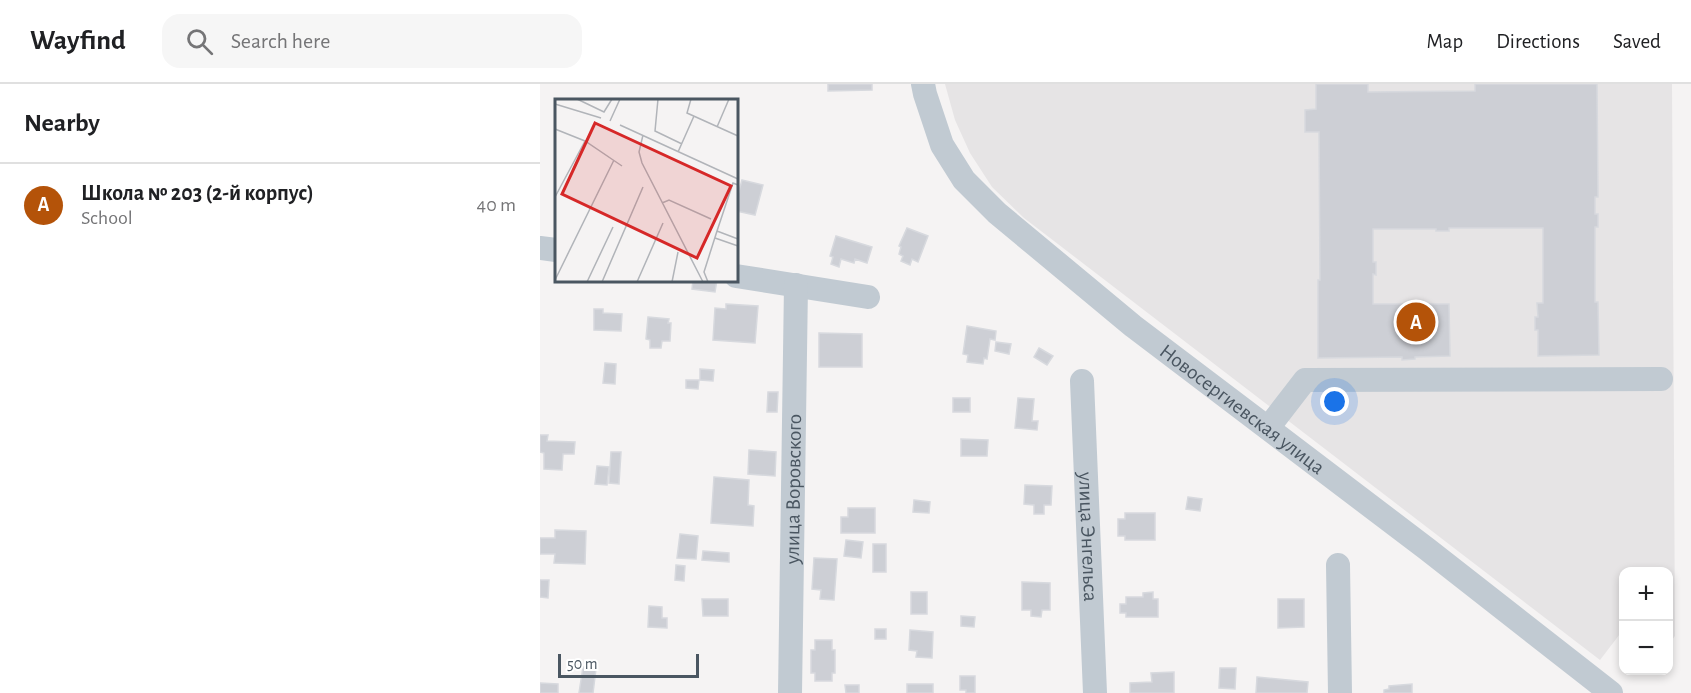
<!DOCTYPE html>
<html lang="en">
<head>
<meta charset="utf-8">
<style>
  :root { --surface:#fff; --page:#f6f6f6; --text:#202124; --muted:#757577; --line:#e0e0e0; --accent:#b45309 }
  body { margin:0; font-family:"Alegreya Sans",sans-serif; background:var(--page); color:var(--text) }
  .controls { position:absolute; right:18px; bottom:18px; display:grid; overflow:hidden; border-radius:12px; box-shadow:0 3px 9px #0003 }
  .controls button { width:54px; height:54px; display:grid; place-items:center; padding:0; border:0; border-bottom:2px solid var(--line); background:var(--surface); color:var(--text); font:30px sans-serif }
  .scale { position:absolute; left:18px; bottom:15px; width:141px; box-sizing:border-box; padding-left:6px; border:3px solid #4a5661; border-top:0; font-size:16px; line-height:21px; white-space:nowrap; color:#4a5661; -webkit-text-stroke:4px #fff; paint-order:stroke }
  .you { position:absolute; left:795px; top:318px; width:21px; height:21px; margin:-15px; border:4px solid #fff; border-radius:50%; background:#1a73e8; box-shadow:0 0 0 9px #1a73e833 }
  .badge { display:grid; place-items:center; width:39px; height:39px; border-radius:50%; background:var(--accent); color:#fff; font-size:20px; font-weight:700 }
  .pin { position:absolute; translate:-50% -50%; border:3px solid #fff; box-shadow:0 2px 6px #0006 }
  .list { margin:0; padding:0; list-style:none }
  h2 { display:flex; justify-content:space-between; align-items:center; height:78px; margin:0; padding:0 24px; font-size:26px }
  h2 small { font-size:20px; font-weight:400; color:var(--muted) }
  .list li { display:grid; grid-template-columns:39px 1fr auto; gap:18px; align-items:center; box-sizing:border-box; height:84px; padding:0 24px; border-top:2px solid var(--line) }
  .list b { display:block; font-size:22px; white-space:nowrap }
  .list p { margin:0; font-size:20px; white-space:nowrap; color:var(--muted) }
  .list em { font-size:20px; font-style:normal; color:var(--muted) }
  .icon { flex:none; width:33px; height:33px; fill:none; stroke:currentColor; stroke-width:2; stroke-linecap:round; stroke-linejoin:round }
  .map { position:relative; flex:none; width:1151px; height:609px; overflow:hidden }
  header { display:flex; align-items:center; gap:36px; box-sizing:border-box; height:84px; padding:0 30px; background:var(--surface); border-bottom:2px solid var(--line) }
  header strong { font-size:28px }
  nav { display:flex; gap:33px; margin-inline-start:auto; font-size:21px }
  .search { width:420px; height:54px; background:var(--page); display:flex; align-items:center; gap:15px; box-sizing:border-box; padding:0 21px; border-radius:18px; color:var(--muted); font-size:22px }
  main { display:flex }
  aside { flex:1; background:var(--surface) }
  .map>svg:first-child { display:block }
</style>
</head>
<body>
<header>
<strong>Wayfind</strong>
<div class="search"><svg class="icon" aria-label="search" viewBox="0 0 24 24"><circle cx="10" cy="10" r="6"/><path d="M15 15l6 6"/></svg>Search here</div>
<nav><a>Map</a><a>Directions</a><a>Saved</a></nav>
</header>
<main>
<aside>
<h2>Nearby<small></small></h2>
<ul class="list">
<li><span class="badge">A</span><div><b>Школа № 203 (2-й корпус)</b><p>School</p></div><em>40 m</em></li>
</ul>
</aside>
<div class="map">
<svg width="1151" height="609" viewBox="0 0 1151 609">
  <rect width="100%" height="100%" fill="#f5f3f3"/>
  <path fill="#e6e4e5" d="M 405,0 L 1132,0 L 1135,552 L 1129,560 L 1128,488 L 1084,488 L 1083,546 L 1060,576 L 484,134 L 452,103 L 430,69 L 415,36 Z"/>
  <g fill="#cdcfd5" stroke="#d7d9de" stroke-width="1.5">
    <path d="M 288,0 L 332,0 L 332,6 L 288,7 Z"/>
    <path d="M 776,0 L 828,0 L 828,8 L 935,7 L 935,0 L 1057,0 L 1058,113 L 1055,113 L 1055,130 L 1058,130 L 1058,143 L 1055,143 L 1055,218 L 1058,218 L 1059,271 L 998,272 L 998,246 L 995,246 L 995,233 L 998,233 L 997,219 L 1003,219 L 1003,144 L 909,144 L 909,147 L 896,147 L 896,145 L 833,145 L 833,178 L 836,178 L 836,191 L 833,190 L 833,220 L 909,220 L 910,272 L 875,273 L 875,275 L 862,276 L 862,273 L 778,274 L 778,196 L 780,196 L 779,48 L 765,48 L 765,26 L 776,25 Z"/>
    <path d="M 202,96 L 223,101 L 215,131 L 196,127 L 196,118 Z"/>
    <path d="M 367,144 L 388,152 L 378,178 L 372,175 L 370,181 L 361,177 L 363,172 L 359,170 L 361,163 L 359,162 Z"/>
    <path d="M 296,152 L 332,163 L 327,179 L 315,175 L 314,179 L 301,175 L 299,183 L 291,180 L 293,173 L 290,172 Z"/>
    <path d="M 153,196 L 177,196 L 175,208 L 152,205 Z"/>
    <path d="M 186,220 L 218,222 L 215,259 L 173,256 L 175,224 L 186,225 Z"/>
    <path d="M 54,225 L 63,225 L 63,229 L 82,230 L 81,247 L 54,246 Z"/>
    <path d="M 108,233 L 129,235 L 128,239 L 131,239 L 130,257 L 122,257 L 121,264 L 110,264 L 110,256 L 106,255 Z"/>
    <path d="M 427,242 L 456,247 L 455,256 L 450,255 L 447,275 L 444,274 L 443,280 L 427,278 L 428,271 L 423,270 Z"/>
    <path d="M 279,249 L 322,250 L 322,283 L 279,283 Z"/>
    <path d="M 456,258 L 471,260 L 469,270 L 455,267 Z"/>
    <path d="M 499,264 L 513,272 L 507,281 L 494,273 Z"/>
    <path d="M 65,279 L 76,280 L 75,300 L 63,299 Z"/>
    <path d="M 160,285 L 174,286 L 173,297 L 160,296 Z"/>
    <path d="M 146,296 L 159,296 L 158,305 L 146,304 Z"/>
    <path d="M 228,308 L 238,308 L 237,328 L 227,328 Z"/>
    <rect x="413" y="314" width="17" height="14"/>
    <path d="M 478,314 L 494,315 L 492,337 L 498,337 L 497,346 L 475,344 Z"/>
    <path d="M 0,351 L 8,351 L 7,357 L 35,358 L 34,370 L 23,370 L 22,386 L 4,385 L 4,369 L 0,368 Z"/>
    <path d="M 421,355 L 448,356 L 447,372 L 421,372 Z"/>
    <path d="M 209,366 L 236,368 L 235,392 L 208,390 Z"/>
    <path d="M 71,368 L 81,368 L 79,400 L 69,399 Z"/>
    <path d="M 57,382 L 69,383 L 67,401 L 55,400 Z"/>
    <path d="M 174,393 L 209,396 L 208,421 L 214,422 L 213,442 L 171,439 Z"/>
    <path d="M 485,401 L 512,402 L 511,421 L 504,421 L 504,430 L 494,430 L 494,421 L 484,420 Z"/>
    <path d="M 648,413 L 662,415 L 660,427 L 646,425 Z"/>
    <path d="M 374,416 L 390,418 L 389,429 L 373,428 Z"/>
    <path d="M 308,424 L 335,424 L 335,449 L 301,449 L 301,433 L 308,433 Z"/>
    <path d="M 585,429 L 615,429 L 615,456 L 585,456 L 585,452 L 578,452 L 578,435 L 585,435 Z"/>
    <path d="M 15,446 L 46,447 L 45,480 L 14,479 L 15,470 L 0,470 L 0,454 L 15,454 Z"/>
    <path d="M 140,450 L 158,452 L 156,475 L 137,474 Z"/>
    <path d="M 306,456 L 323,458 L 321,474 L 304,472 Z"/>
    <rect x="333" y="460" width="13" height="28"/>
    <path d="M 163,467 L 189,469 L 189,478 L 162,476 Z"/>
    <path d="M 274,474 L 297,475 L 294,516 L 280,515 L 281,506 L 272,505 Z"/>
    <path d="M 136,481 L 145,482 L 144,497 L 135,496 Z"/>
    <path d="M 0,496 L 9,496 L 8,514 L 0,513 Z"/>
    <path d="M 482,498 L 510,499 L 510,526 L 502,526 L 501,533 L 491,532 L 491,526 L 482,526 Z"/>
    <rect x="371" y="508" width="16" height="22"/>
    <path d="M 613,508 L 613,515 L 618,515 L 618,533 L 586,533 L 586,529 L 580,529 L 580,520 L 586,520 L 586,513 L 603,513 L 603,509 Z"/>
    <path d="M 162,515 L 188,515 L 188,532 L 163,532 Z"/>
    <path d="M 738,515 L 764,515 L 764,543 L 738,544 Z"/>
    <path d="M 109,522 L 122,523 L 122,534 L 127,534 L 127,544 L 108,543 Z"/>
    <path d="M 421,532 L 435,533 L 434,543 L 421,542 Z"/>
    <rect x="335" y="545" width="11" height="10"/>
    <path d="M 370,546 L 393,548 L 392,574 L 376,573 L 377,567 L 369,566 Z"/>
    <path d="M 275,556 L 292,556 L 292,566 L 295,566 L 295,589 L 292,589 L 292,597 L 275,597 L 275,589 L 271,589 L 271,566 L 275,566 Z"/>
    <path d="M 43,583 L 56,585 L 53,609 L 39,609 Z"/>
    <path d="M 680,584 L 696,584 L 695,605 L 679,604 Z"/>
    <path d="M 634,588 L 634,609 L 590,609 L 590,599 L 612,598 L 611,589 Z"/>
    <path d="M 420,592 L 435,592 L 435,609 L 426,609 L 426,606 L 420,606 Z"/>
    <path d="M 717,593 L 768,598 L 767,609 L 716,609 Z"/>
    <path d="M 0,599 L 18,600 L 18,609 L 0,609 Z"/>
    <rect x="367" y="600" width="26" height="9"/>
    <path d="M 872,600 L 872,609 L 844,609 L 844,606 L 849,605 L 849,602 Z"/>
    <path d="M 305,601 L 319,601 L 319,609 L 306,609 Z"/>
  </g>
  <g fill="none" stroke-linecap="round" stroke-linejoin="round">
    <g stroke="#c1cad2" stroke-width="24">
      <path id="s1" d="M 383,0 L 385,10 L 402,61 L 424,96 L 457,129 L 593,242 L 887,465 L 1071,609"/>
      <path d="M 0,164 L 16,166"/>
      <path d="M 196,192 L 328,213"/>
      <path id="s2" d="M 542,297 L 555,609"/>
      <path d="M 728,344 L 765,296 L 1121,295"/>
      <path d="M 798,481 L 800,609"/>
      <path id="s3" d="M 250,609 L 256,201"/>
    </g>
  </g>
  <g text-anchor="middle" stroke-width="4.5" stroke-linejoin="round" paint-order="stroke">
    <g font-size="21" fill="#4a5661" stroke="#fff">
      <text dy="7" stroke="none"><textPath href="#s1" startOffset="466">Новосергиевская улица</textPath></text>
      <text dy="7" stroke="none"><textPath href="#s3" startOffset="204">улица Воровского</textPath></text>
      <text dy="7" stroke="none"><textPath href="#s2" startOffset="156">улица Энгельса</textPath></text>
    </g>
  </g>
  <g transform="translate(15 15)">
    <rect width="183" height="183" fill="#f5f3f3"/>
    <path fill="none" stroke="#b1b4b9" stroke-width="1.5" d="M 22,0 L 49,13 L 57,0M 103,0 L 100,32 L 127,45M 136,0 L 132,14 L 183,37M 0,5 L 46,19M 55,22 L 65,0M 65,26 L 183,80M 162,28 L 174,0M 0,30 L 30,42 L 67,67M 88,36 L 84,53 L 87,64 L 148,183M 123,53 L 139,17M 0,98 L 30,42M 107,104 L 114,101 L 156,120M 162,132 L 178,84 L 183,86M 160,139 L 183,147M 0,181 L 59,61M 32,183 L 58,128M 47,183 L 88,88M 82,183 L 108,124M 117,183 L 123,153M 153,183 L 149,173 L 162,132 L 183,140"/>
    <path fill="#d62828" fill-opacity="0.15" stroke="#d62828" stroke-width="3" d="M 40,24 L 176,87 L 142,159 L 7,95 Z"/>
    <rect width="183" height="183" fill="none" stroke="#4a5661" stroke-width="3"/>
  </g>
</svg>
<div class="controls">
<button>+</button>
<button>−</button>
</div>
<div class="scale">50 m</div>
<div class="you"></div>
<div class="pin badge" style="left:876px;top:238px">A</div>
</div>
</main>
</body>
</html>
